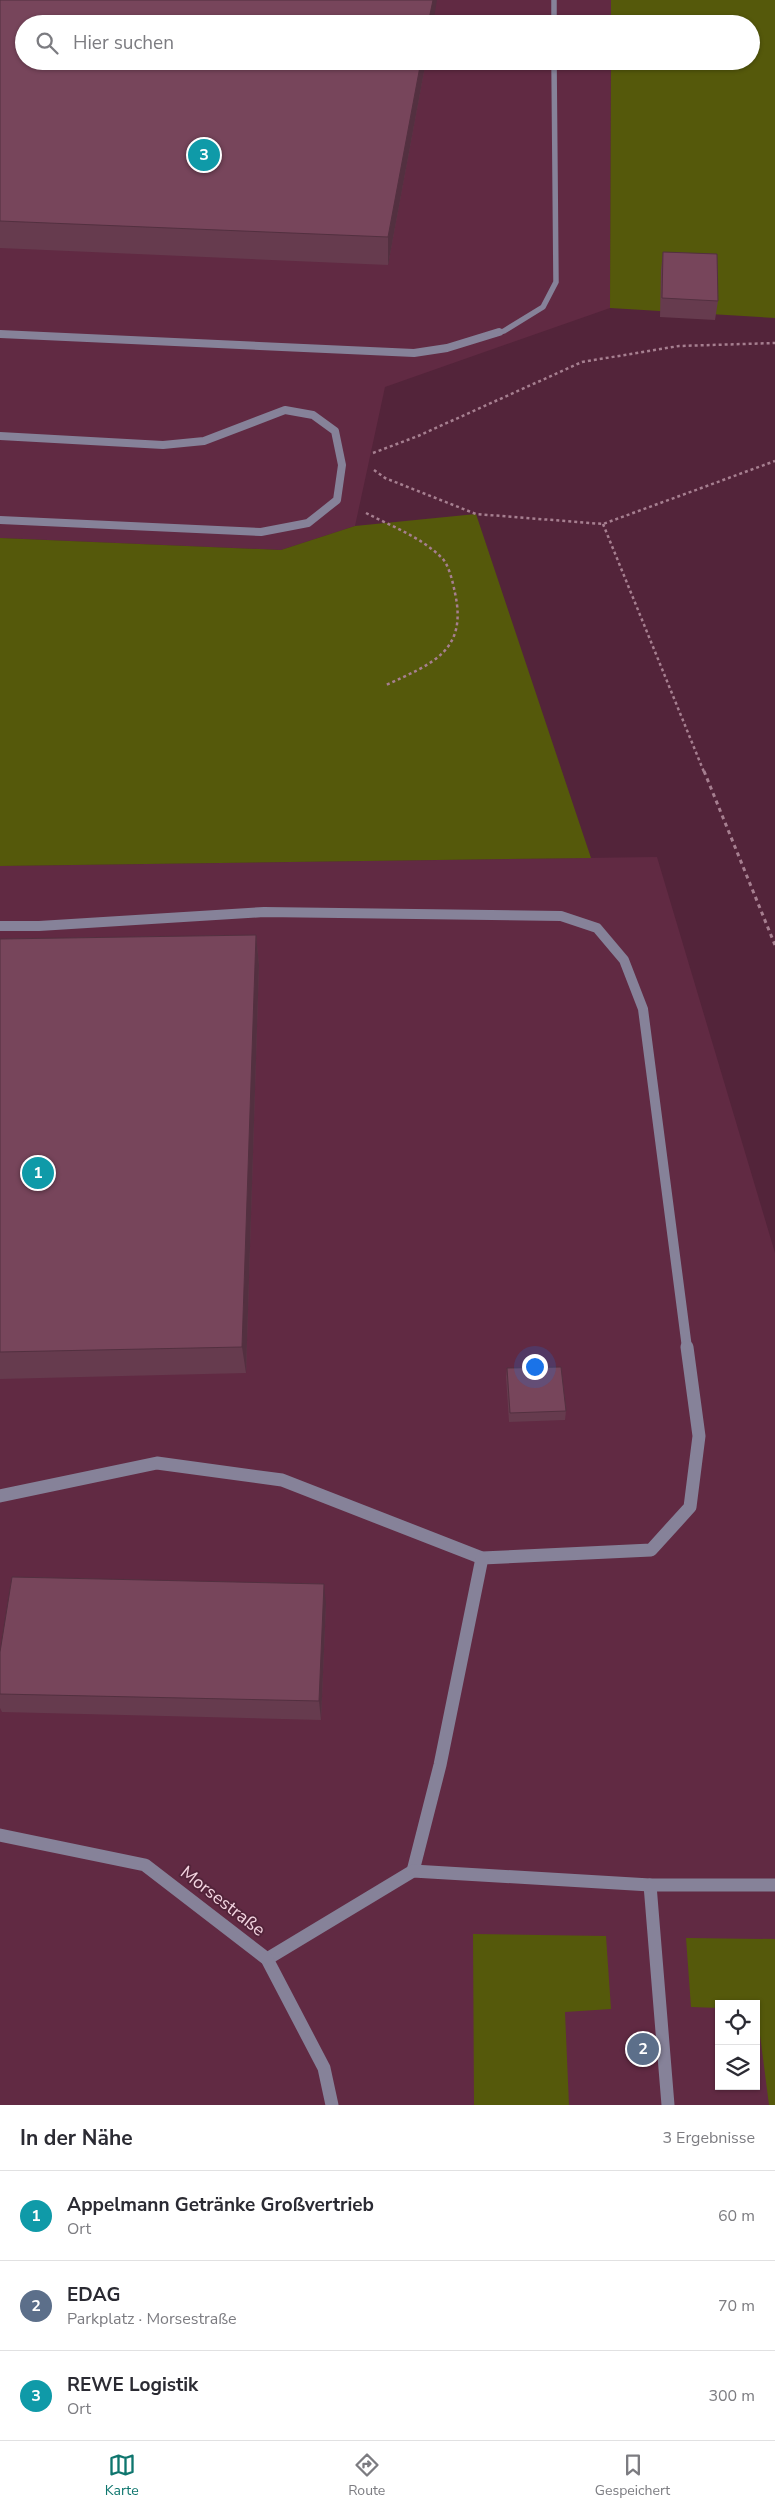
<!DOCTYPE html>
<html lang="de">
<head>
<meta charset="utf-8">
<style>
  :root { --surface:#fff; --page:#f7f7f7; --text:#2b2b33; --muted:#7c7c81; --line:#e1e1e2; --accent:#0f766e }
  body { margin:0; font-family:"Nunito Sans",sans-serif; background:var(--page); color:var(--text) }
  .controls { position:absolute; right:15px; bottom:15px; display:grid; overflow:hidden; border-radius:0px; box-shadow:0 1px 4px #0004 }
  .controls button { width:45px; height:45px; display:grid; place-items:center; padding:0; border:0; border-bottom:1px solid var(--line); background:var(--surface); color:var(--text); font:25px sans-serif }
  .you { position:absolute; left:534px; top:1366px; width:18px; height:18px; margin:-12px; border:4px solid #fff; border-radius:50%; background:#1a73e8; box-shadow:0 0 0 8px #1a73e833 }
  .badge { display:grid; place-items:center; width:32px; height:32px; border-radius:50%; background:var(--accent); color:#fff; font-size:16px; font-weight:700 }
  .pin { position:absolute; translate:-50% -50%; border:2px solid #fff; box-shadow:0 1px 5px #0006 }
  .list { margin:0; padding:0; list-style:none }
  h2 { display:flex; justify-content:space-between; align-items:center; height:65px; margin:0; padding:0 20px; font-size:21px }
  h2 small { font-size:16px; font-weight:400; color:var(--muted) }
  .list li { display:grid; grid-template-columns:32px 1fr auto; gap:15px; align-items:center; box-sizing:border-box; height:90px; padding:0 20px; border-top:1px solid var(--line) }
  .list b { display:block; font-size:19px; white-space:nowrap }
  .list p { margin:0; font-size:16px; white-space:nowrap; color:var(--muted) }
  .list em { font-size:16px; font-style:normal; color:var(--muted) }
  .icon { flex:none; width:28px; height:28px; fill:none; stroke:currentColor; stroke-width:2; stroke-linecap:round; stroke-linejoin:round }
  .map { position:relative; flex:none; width:775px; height:2105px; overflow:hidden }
  .search { position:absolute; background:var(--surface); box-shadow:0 1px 4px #0004; left:15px; right:15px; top:15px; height:55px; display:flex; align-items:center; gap:12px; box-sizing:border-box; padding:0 18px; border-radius:28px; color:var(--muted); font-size:19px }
  .sheet { height:335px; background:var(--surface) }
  nav { display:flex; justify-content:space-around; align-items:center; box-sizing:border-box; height:70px; border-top:1px solid var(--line); background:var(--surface); font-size:14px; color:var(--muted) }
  nav a { display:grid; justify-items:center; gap:2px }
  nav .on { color:var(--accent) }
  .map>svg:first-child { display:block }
</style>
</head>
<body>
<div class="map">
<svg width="775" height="2105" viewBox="0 0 775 2105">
  <rect width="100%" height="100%" fill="#53243a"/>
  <g fill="#612a43" fill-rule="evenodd">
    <path d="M 0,0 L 611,0 L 611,24 L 24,24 L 24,61 L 611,61 L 610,308 L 385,387 L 355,526 L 281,550 L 0,538 Z"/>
    <path d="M 657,857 L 775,1253 L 775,2105 L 0,2105 L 0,866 ZM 719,2004 L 756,2004 L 756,2086 L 719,2086 Z"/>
  </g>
  <g fill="#55590b">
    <path d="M 611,0 L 775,0 L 775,318 L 610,308 L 611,61 L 751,61 L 751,24 L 611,24 Z"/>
    <path d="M 476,514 L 591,858 L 0,866 L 0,538 L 281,550 L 355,526 Z"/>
    <path d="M 473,1934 L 606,1936 L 611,2009 L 565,2012 L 569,2105 L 474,2105 Z"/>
    <path d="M 686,1938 L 775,1939 L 775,2105 L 769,2105 L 756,2004 L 719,2004 L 719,2008 L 691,2007 Z"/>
  </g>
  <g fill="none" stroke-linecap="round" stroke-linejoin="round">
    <g stroke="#a67f90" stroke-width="2.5" stroke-dasharray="3 3" stroke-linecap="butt">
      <path d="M 373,453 L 418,436 L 582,362 L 679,346 L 775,343"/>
      <path d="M 374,470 L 385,478 L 476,514 L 603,524 L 775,461"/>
      <path d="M 366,513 C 391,526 421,537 442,558 C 449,565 453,583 455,593 C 468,652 431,664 386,685"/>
      <path d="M 603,524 L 704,772"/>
    </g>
    <path stroke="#a67f90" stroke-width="3" stroke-dasharray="4 4" stroke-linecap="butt" d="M 704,771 L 775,945"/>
    <g stroke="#868299" stroke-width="5.5">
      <path d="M 554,0 L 554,24"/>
      <path d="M 495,334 L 504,331 L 543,307 L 556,282 L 554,61"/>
    </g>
    <g stroke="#868299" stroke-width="8">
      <path d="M 0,334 L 414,353 L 447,348 L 499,332"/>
      <path d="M 0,436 L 163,445 L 204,441 L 285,410 L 313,415 L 335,431 L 342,465 L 337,500 L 308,523 L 261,532 L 0,520"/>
    </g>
    <path stroke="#868299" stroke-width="10" d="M 0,926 L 39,926 L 264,912 L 561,916 L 597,928 L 624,960 L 643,1009 L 687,1348"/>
    <g stroke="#868299" stroke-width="13">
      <path d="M 0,1496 L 157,1463 L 282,1480 L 482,1558 L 651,1550 L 690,1507 L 699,1436 L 687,1347"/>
      <path d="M 413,1871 L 440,1765 L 482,1558"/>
      <path d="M 650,1885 L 668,2105"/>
      <path d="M 267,1959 L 413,1871 L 650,1885 L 775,1885"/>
    </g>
    <path stroke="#868299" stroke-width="13" d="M 0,1835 L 145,1865 L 267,1959 L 324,2068 L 332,2105"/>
  </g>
  <g fill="#663b4e">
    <path d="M 0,0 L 426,61 L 388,265 L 0,248 Z"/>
    <path d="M 663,252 L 718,301 L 715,320 L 660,317 L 661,270 Z"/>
    <path d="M 256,935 L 259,965 L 246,1373 L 0,1379 L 0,939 Z"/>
    <path d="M 507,1368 L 566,1411 L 565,1420 L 509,1422 L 506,1377 Z"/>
    <path d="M 326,1604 L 321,1720 L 2,1712 L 0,1708 L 0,1652 Z"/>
  </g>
  <g fill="#533040">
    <path d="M 433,0 L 437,0 L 433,24 L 428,24 Z"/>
    <path d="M 421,61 L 426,61 L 388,265 L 388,237 Z"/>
    <path d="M 256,935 L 259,965 L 246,1373 L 242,1347 Z"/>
    <path d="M 324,1584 L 326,1604 L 321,1720 L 319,1701 Z"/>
  </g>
  <g fill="#77455b" stroke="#533040">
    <path d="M 0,0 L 433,0 L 428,24 L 24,24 L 24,61 L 421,61 L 388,237 L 0,221 Z"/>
    <path d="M 663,252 L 717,254 L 718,301 L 662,298 Z"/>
    <path d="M 256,935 L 242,1347 L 0,1352 L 0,939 Z"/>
    <path d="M 561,1367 L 566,1411 L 510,1413 L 507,1368 Z"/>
    <path d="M 12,1577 L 324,1584 L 319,1701 L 0,1694 L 0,1652 Z"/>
  </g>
  <g text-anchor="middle" stroke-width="4" stroke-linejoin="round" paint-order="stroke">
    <g font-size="18" fill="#f4d5e1" stroke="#53243a">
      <text transform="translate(223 1901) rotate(38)" y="6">Morsestraße</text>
    </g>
  </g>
</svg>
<div class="controls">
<button><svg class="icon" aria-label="locate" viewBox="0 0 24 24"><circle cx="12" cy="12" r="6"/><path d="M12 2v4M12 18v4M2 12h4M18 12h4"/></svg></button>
<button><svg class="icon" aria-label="layers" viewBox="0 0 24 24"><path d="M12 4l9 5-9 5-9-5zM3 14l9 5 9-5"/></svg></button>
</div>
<div class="you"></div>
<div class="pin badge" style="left:38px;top:1173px;background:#0f9aa8">1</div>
<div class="pin badge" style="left:643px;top:2049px;background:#5c6f8a">2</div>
<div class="pin badge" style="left:204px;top:155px;background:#0f9aa8">3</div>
<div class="search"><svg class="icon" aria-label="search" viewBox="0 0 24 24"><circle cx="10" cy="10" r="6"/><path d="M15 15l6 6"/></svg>Hier suchen</div>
</div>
<section class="sheet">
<h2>In der Nähe<small>3 Ergebnisse</small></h2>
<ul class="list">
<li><span class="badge" style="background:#0f9aa8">1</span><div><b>Appelmann Getränke Großvertrieb</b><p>Ort</p></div><em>60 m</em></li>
<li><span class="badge" style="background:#5c6f8a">2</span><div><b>EDAG</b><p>Parkplatz · Morsestraße</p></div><em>70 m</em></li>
<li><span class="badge" style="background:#0f9aa8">3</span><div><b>REWE Logistik</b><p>Ort</p></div><em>300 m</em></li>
</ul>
</section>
<nav>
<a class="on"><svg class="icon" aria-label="map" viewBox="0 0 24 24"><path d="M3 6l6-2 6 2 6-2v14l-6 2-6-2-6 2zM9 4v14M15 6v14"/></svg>Karte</a>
<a><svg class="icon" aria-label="directions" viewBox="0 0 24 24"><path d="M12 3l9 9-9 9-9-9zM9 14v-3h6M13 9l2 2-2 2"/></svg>Route</a>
<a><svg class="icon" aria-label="saved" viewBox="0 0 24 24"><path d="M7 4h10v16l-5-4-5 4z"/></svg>Gespeichert</a>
</nav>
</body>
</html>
